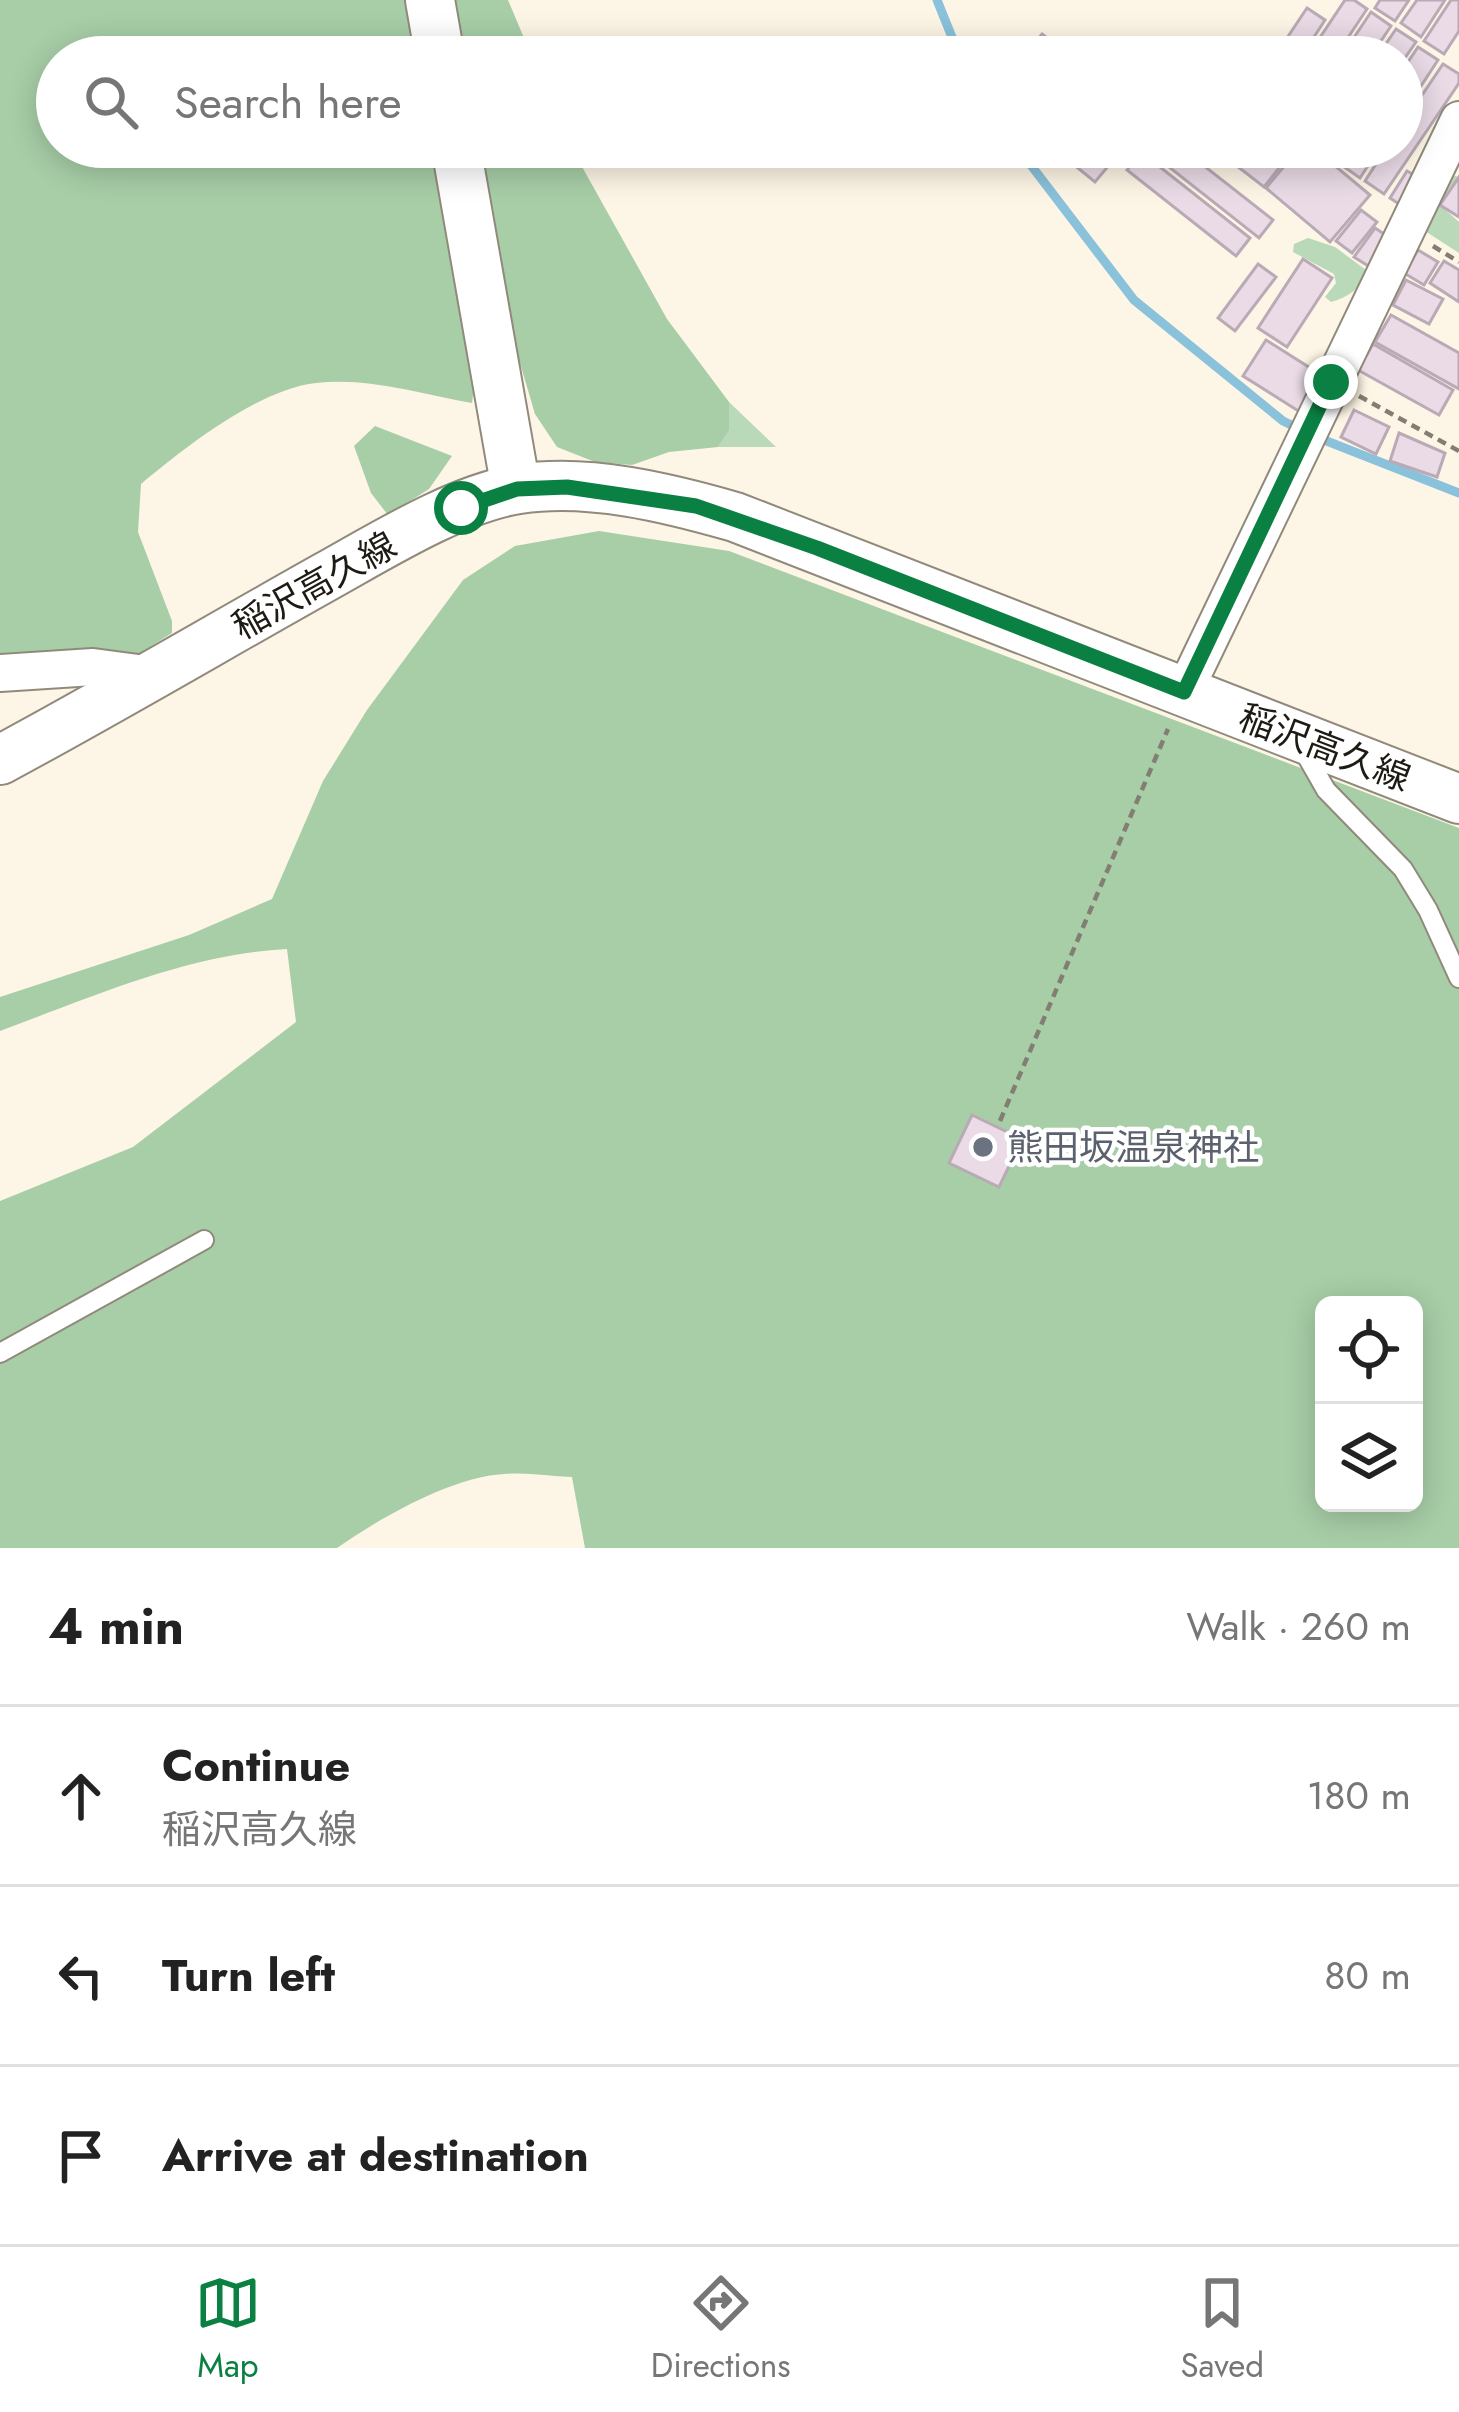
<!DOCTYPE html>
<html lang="en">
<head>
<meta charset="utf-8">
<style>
  :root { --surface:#fff; --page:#f6f6f6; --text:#222; --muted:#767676; --line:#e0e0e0; --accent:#0b8043 }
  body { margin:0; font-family:Jost,"Noto Sans JP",sans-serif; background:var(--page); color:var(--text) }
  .controls { position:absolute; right:36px; bottom:36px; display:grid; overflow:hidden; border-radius:18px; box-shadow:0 6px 30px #0003 }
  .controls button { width:108px; height:108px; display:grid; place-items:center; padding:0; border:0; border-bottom:3px solid var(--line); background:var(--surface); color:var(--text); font:60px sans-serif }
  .stop { position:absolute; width:36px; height:36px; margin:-27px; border:9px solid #0b8043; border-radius:50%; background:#fff }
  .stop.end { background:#0b8043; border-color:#fff; box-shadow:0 3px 12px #0008 }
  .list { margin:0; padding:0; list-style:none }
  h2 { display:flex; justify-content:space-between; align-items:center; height:156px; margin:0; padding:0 48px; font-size:51px }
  h2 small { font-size:39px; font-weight:400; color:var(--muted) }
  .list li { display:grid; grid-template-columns:78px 1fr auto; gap:36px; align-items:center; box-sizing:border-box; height:180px; padding:0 48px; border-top:3px solid var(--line) }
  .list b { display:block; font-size:45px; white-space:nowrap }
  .list p { margin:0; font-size:39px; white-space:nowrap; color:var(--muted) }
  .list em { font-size:39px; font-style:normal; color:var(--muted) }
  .icon { flex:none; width:66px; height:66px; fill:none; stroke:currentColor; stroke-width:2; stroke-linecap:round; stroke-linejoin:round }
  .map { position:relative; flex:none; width:1459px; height:1548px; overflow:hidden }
  .search { position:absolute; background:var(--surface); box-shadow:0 6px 30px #0003; left:36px; right:36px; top:36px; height:132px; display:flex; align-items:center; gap:30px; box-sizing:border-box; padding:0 42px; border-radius:66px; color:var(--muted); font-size:45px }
  .sheet { height:696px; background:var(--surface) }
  nav { display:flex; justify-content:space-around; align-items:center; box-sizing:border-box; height:168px; border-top:3px solid var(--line); background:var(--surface); font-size:33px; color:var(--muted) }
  nav a { display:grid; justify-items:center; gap:6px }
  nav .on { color:var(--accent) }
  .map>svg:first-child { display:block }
</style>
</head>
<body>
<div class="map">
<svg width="1459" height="1548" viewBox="0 0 1459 1548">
  <rect width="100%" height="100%" fill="#fdf5e5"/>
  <g fill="#b9d9b9">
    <path d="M 1448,174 L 1459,177 L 1440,205 L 1459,222 L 1459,253 L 1425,231 Z"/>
    <path d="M 1308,238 L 1335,247 L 1370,273 C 1360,288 1349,297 1331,302 L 1325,297 L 1336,283 L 1334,274 L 1293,252 L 1294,244 Z"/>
    <path d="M 729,402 L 776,447 L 718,447 L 729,431 Z"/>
  </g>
  <g fill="#a7cea7" fill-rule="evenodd">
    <path d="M 0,0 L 508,0 L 532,57 L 57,57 L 57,147 L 571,147 L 667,319 L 729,402 L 729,431 L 718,447 L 669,452 L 632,465 L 595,462 L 557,447 L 535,414 L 520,363 L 477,363 L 472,403 C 422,394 368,377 316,383 C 259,389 184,448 141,484 L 138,532 L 172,621 L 172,633 L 134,657 L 0,667 Z"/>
    <path d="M 375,426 L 452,456 L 429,489 L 388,515 L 371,493 L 354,446 Z"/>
    <path d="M 599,531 L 729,551 L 1459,828 L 1459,1548 L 585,1548 L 572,1477 C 549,1476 526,1472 504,1474 C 451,1477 380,1518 337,1548 L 0,1548 L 0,1201 L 133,1147 L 296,1022 L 287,949 C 188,954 92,997 0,1031 L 0,997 L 189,935 L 272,899 L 323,781 L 367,710 L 463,580 L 515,546 ZM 1324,1305 L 1414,1305 L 1414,1503 L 1324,1503 Z"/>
  </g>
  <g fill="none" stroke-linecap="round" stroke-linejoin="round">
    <g stroke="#8ac1db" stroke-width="9">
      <path d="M 937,0 L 960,57"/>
      <path d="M 1017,147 L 1134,300 L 1283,421 L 1304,431"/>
      <path d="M 1319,438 L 1459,493"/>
    </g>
  </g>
  <g fill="#eadbe6" stroke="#b9aab5" stroke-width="3">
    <path d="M 1345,0 L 1354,0 L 1367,9 L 1335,57 L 1307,57 Z"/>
    <path d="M 1380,0 L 1409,0 L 1395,21 L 1375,8 Z"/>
    <path d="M 1417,0 L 1445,0 L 1421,37 L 1401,23 Z"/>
    <path d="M 1451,0 L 1459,0 L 1459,31 L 1444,54 L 1424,41 Z"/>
    <path d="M 1307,8 L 1325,20 L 1301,57 L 1297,57 L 1281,47 Z"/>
    <path d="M 1371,12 L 1391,26 L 1370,57 L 1341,57 Z"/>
    <path d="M 1396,29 L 1416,42 L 1402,62 L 1402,57 L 1377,57 Z"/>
    <path d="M 1042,34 L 1072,57 L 1035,57 L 1028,51 Z"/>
    <path d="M 1418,47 L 1438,60 L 1402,115 L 1402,71 Z"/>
    <path d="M 1443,64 L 1459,74 L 1459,83 L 1384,194 L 1365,181 L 1387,147 L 1402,147 L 1402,125 Z"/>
    <path d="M 1052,147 L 1088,147 L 1110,164 L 1095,182 Z"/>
    <path d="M 1154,147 L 1180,147 L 1273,220 L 1259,238 L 1150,152 Z"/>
    <path d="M 1246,147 L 1291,147 L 1294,149 L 1264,187 L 1233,163 Z"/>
    <path d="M 1351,147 L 1380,147 L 1360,178 L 1340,164 Z"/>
    <path d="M 1297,151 L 1314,165 L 1322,155 L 1370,195 L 1330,242 L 1266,188 Z"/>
    <path d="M 1141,152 L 1250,238 L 1236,256 L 1127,170 Z"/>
    <path d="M 1407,171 L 1416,176 L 1399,204 L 1390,198 Z"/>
    <path d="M 1459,177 L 1459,217 L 1440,205 Z"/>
    <path d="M 1361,210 L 1377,222 L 1352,253 L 1336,241 Z"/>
    <path d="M 1375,228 L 1390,238 L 1370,267 L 1354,257 Z"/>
    <path d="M 1418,250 L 1438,262 L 1424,285 L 1404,273 Z"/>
    <path d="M 1303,259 L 1332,278 L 1287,347 L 1258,328 Z"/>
    <path d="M 1444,261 L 1459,270 L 1459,302 L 1430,283 Z"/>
    <path d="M 1258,264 L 1276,277 L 1235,331 L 1218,318 Z"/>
    <path d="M 1406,280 L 1443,299 L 1429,324 L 1393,305 Z"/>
    <path d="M 1391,315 L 1459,353 L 1459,389 L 1375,342 Z"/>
    <path d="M 1266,340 L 1323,376 L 1300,412 L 1243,376 Z"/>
    <path d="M 1373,344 L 1453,390 L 1439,415 L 1358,370 Z"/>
    <path d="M 1354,410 L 1389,427 L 1376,454 L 1341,437 Z"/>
    <path d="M 1399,433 L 1445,453 L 1437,477 L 1390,461 Z"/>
    <path d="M 972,1115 L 1022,1139 L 999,1187 L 949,1163 Z"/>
  </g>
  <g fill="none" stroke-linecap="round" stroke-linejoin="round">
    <defs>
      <g id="lane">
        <path d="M 1302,748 L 1326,790 L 1403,869 L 1428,910 L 1459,978"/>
        <path d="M 0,1353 L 204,1240"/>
      </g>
      <g id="street">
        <path d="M 0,673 L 93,667 L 153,675"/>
        <path d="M 1184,692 L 1459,120"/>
      </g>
      <g id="secondary">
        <path d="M 430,0 L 440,57"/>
        <path d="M 456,147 L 516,489"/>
        <path d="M 0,760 C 110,701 218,637 327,576 C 381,546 458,498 519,489 C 588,478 669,498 735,517 L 1459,799"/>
      </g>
    </defs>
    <use href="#lane" stroke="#918a7c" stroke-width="22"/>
    <use href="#street" stroke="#918a7c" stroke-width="40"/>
    <use href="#secondary" stroke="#918a7c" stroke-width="52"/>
    <g stroke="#837e74" stroke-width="4.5" stroke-dasharray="9 6" stroke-linecap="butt">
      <path d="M 1433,246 L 1459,262"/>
      <path d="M 1359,396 L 1459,451"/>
      <path d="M 1000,1121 L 1168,729"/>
    </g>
    <use href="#lane" stroke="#fff" stroke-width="18"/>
    <use href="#street" stroke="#fff" stroke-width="36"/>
    <use href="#secondary" stroke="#fff" stroke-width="48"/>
  </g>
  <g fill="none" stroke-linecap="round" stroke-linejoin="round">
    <path stroke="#0b8043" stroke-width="15" d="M 461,508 L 517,489 L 567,487 L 696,506 L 817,548 L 1184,692 L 1331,382"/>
  </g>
  <circle fill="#6b7280" stroke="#fff" stroke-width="4.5" cx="983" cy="1147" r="12"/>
  <g text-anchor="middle" stroke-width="9" stroke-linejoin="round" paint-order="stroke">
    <g font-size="36" fill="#1e1b15" stroke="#fff">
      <text transform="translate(314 585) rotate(-29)" y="13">稲沢高久線</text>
      <text transform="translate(1325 747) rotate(21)" y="13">稲沢高久線</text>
    </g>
    <g font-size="36" fill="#5b616d" stroke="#fff" text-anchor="start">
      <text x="1007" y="1160">熊田坂温泉神社</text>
    </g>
  </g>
</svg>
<div class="controls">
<button><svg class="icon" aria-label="locate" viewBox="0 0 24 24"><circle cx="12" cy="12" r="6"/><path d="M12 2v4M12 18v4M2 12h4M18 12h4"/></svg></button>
<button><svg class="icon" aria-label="layers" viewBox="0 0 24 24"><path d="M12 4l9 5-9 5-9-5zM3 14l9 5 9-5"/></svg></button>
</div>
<div class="stop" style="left:461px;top:508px"></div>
<div class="stop end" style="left:1331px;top:382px"></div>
<div class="search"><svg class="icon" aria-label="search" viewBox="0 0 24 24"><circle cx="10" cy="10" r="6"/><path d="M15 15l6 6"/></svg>Search here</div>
</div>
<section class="sheet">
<h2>4 min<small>Walk · 260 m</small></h2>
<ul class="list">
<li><svg class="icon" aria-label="ahead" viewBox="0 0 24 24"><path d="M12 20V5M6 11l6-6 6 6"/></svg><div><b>Continue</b><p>稲沢高久線</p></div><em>180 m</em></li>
<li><svg class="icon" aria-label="left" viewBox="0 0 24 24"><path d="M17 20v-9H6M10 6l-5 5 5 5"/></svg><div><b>Turn left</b></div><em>80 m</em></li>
<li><svg class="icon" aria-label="arrive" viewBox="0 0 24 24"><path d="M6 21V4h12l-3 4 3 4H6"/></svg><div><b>Arrive at destination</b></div></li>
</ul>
</section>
<nav>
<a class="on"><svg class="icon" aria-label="map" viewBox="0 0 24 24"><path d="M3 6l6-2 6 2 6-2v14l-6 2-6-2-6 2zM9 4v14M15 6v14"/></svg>Map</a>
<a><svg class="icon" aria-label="directions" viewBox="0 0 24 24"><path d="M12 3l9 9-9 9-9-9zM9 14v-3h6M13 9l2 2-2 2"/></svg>Directions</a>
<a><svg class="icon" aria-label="saved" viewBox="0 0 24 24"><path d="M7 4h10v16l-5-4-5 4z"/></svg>Saved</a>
</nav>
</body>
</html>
